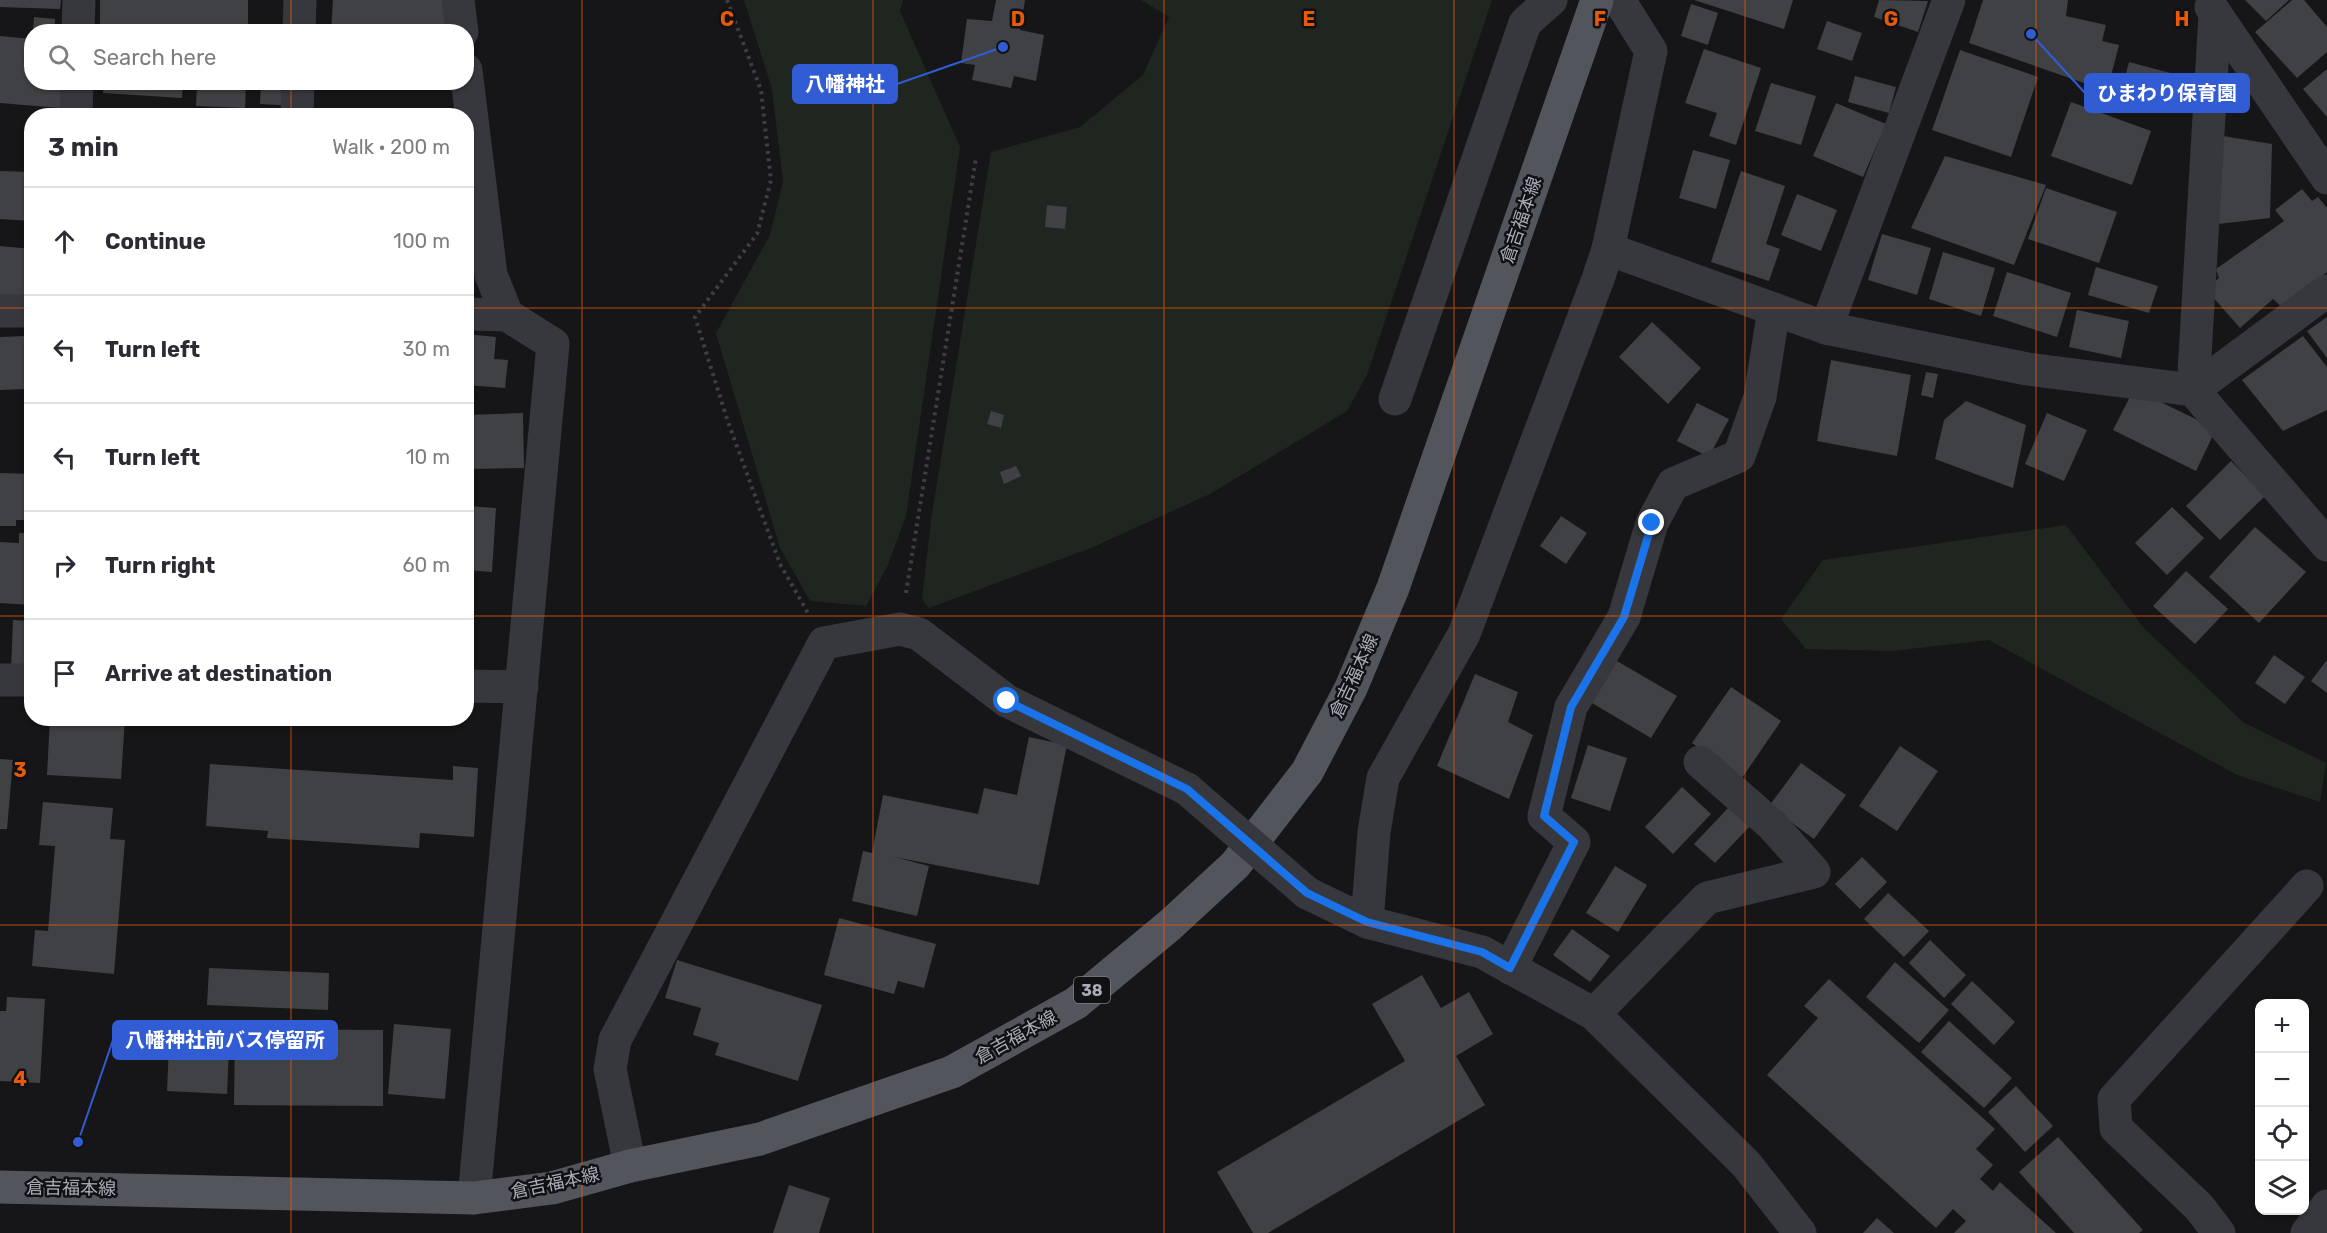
<!DOCTYPE html>
<html lang="en">
<head>
<meta charset="utf-8">
<style>
  :root { --surface:#fff; --page:#f2f2f3; --text:#2b2b33; --muted:#7c7c81; --line:#e1e1e2 }
  body { margin:0; font-family:Rubik,"Noto Sans JP",sans-serif; background:var(--page); color:var(--text) }
  .controls { position:absolute; right:18px; bottom:18px; display:grid; overflow:hidden; border-radius:12px; box-shadow:0 2px 4px #0004 }
  .controls button { width:54px; height:54px; display:grid; place-items:center; padding:0; border:0; border-bottom:2px solid var(--line); background:var(--surface); color:var(--text); font:30px sans-serif }
  .stop { position:absolute; width:18px; height:18px; margin:-14px; border:4px solid #1a73e8; border-radius:50%; background:#fff }
  .stop.end { background:#1a73e8; border-color:#fff; box-shadow:0 2px 6px #0008 }
  .list { margin:0; padding:0; list-style:none }
  h2 { display:flex; justify-content:space-between; align-items:center; height:78px; margin:0; padding:0 24px; font-size:26px }
  h2 small { font-size:20px; font-weight:400; color:var(--muted) }
  .list li { display:grid; grid-template-columns:39px 1fr auto; gap:18px; align-items:center; box-sizing:border-box; height:108px; padding:0 24px; border-top:2px solid var(--line) }
  .list b { display:block; font-size:22px; white-space:nowrap }
  .list em { font-size:20px; font-style:normal; color:var(--muted) }
  .icon { flex:none; width:33px; height:33px; fill:none; stroke:currentColor; stroke-width:2; stroke-linecap:round; stroke-linejoin:round }
  .map { position:relative; flex:none; width:2327px; height:1233px; overflow:hidden }
  .search { position:absolute; background:var(--surface); box-shadow:0 2px 4px #0004; left:24px; top:24px; width:450px; height:66px; display:flex; align-items:center; gap:15px; box-sizing:border-box; padding:0 21px; border-radius:24px; color:var(--muted); font-size:22px }
  .panel { position:absolute; background:var(--surface); box-shadow:0 2px 4px #0004; left:24px; top:108px; width:450px; height:618px; border-radius:24px }
  .map>svg:first-child { display:block }
</style>
</head>
<body>
<div class="map">
<svg width="2327" height="1233" viewBox="0 0 2327 1233">
  <rect width="100%" height="100%" fill="#161618"/>
  <g fill="#1e261f">
    <path d="M 744,0 L 903,0 L 900,11 L 960,147 L 906,516 L 888,565 L 866,606 L 810,601 L 780,548 L 716,333 L 770,235 L 783,181 L 772,89 Z"/>
    <path d="M 1141,0 L 1492,0 L 1367,375 L 1347,411 L 1210,494 L 1091,548 L 929,608 L 922,599 L 931,520 L 991,152 L 1080,127 L 1143,75 L 1169,17 Z"/>
    <path d="M 2066,525 L 2143,627 L 2243,722 L 2326,763 L 2320,802 L 2237,775 L 1989,640 L 1892,651 L 1806,649 L 1781,619 L 1823,560 Z"/>
  </g>
  <g fill="#404145">
    <path d="M 0,0 L 61,0 L 60,9 L 0,7 Z"/>
    <rect x="100" y="0" width="148" height="32"/>
    <path d="M 333,0 L 444,0 L 450,32 L 331,32 Z"/>
    <path d="M 996,0 L 1025,0 L 1020,30 L 1044,35 L 1036,81 L 1014,76 L 1011,88 L 972,80 L 975,65 L 961,63 L 967,19 L 992,21 Z"/>
    <path d="M 1694,0 L 1793,0 L 1784,29 Z"/>
    <path d="M 1879,0 L 1928,1 L 1918,32 L 1874,17 Z"/>
    <path d="M 1983,0 L 2068,0 L 2066,16 L 2106,25 L 2102,41 L 2119,45 L 2107,91 L 1969,43 Z"/>
    <path d="M 2245,0 L 2289,0 L 2266,21 Z"/>
    <path d="M 2292,0 L 2304,0 L 2327,27 L 2327,52 L 2297,78 L 2255,32 Z"/>
    <path d="M 1691,4 L 1718,13 L 1708,45 L 1681,36 Z"/>
    <path d="M 34,17 L 55,19 L 54,32 L 33,32 Z"/>
    <path d="M 1827,21 L 1862,33 L 1852,61 L 1817,49 Z"/>
    <path d="M 0,36 L 32,39 L 32,82 L 75,82 L 72,109 L 0,103 Z"/>
    <path d="M 1704,49 L 1761,68 L 1736,145 L 1709,136 L 1717,113 L 1685,103 Z"/>
    <path d="M 1960,50 L 2038,77 L 2011,157 L 1932,130 Z"/>
    <path d="M 2129,62 L 2174,74 L 2164,108 L 2120,97 Z"/>
    <path d="M 2327,69 L 2327,117 L 2303,89 Z"/>
    <path d="M 1855,76 L 1896,87 L 1889,113 L 1848,102 Z"/>
    <path d="M 104,82 L 183,82 L 182,98 L 103,93 Z"/>
    <path d="M 197,82 L 246,82 L 245,108 L 196,106 Z"/>
    <path d="M 261,82 L 302,82 L 301,106 L 260,104 Z"/>
    <path d="M 1771,83 L 1816,96 L 1801,145 L 1755,131 Z"/>
    <path d="M 2071,102 L 2151,131 L 2132,185 L 2051,156 Z"/>
    <path d="M 1836,103 L 1886,124 L 1863,177 L 1813,156 Z"/>
    <path d="M 2223,136 L 2272,144 L 2270,218 L 2218,224 Z"/>
    <path d="M 1693,150 L 1730,160 L 1716,209 L 1679,198 Z"/>
    <path d="M 1945,156 L 2046,185 L 2014,265 L 1911,228 Z"/>
    <path d="M 0,171 L 32,172 L 32,221 L 0,219 Z"/>
    <path d="M 1741,171 L 1785,186 L 1766,244 L 1780,249 L 1769,281 L 1711,262 Z"/>
    <path d="M 2046,188 L 2117,212 L 2099,263 L 2028,239 Z"/>
    <path d="M 2302,189 L 2312,201 L 2318,197 L 2327,208 L 2327,272 L 2283,308 L 2273,299 L 2240,328 L 2206,289 L 2219,278 L 2216,269 L 2284,221 L 2275,210 Z"/>
    <path d="M 1797,194 L 1837,210 L 1821,251 L 1781,235 Z"/>
    <path d="M 1047,205 L 1067,207 L 1065,229 L 1045,227 Z"/>
    <path d="M 466,208 L 476,209 L 471,272 L 466,271 Z"/>
    <path d="M 1882,234 L 1931,248 L 1917,295 L 1868,280 Z"/>
    <path d="M 0,246 L 32,249 L 32,313 L 0,311 Z"/>
    <path d="M 1943,252 L 1995,268 L 1981,316 L 1929,299 Z"/>
    <path d="M 2096,267 L 2158,286 L 2149,313 L 2088,295 Z"/>
    <path d="M 2007,272 L 2071,293 L 2057,337 L 1993,316 Z"/>
    <path d="M 2077,310 L 2129,321 L 2121,358 L 2069,347 Z"/>
    <path d="M 2327,317 L 2327,358 L 2307,331 Z"/>
    <path d="M 1652,322 L 1701,368 L 1668,404 L 1619,357 Z"/>
    <path d="M 466,334 L 496,337 L 494,359 L 508,360 L 505,388 L 466,385 Z"/>
    <path d="M 26,336 L 26,389 L 0,390 L 0,337 Z"/>
    <path d="M 2303,336 L 2327,367 L 2327,410 L 2283,431 L 2242,380 Z"/>
    <path d="M 1831,360 L 1911,375 L 1897,456 L 1817,441 Z"/>
    <path d="M 1926,372 L 1938,374 L 1933,398 L 1921,395 Z"/>
    <path d="M 2134,389 L 2216,429 L 2196,471 L 2113,430 Z"/>
    <path d="M 1966,401 L 2026,425 L 2013,488 L 1935,459 L 1944,420 Z"/>
    <path d="M 1697,403 L 1729,419 L 1709,457 L 1677,441 Z"/>
    <path d="M 991,411 L 1004,415 L 1001,428 L 987,424 Z"/>
    <path d="M 523,413 L 524,468 L 466,469 L 466,415 Z"/>
    <path d="M 2047,413 L 2087,430 L 2064,481 L 2025,464 Z"/>
    <path d="M 2231,461 L 2265,496 L 2220,540 L 2186,506 Z"/>
    <path d="M 1016,466 L 1021,476 L 1004,484 L 1000,472 Z"/>
    <path d="M 0,473 L 32,474 L 32,520 L 16,520 L 16,526 L 0,526 Z"/>
    <path d="M 466,506 L 496,508 L 492,572 L 466,570 Z"/>
    <path d="M 2172,507 L 2204,538 L 2167,575 L 2135,543 Z"/>
    <path d="M 1561,516 L 1587,533 L 1566,564 L 1540,546 Z"/>
    <path d="M 2255,527 L 2306,572 L 2259,623 L 2209,577 Z"/>
    <path d="M 19,533 L 32,533 L 32,605 L 0,603 L 0,542 L 19,543 Z"/>
    <path d="M 2186,571 L 2228,609 L 2195,644 L 2153,606 Z"/>
    <path d="M 13,620 L 32,621 L 32,672 L 11,671 Z"/>
    <path d="M 2274,655 L 2305,677 L 2285,704 L 2255,683 Z"/>
    <path d="M 2327,660 L 2327,693 L 2311,681 Z"/>
    <path d="M 1617,661 L 1677,696 L 1651,738 L 1592,703 Z"/>
    <path d="M 1475,674 L 1518,692 L 1508,722 L 1533,735 L 1509,799 L 1437,766 Z"/>
    <path d="M 1731,687 L 1781,721 L 1742,778 L 1692,743 Z"/>
    <path d="M 50,718 L 125,718 L 121,779 L 47,775 Z"/>
    <path d="M 1029,737 L 1067,745 L 1039,885 L 894,857 L 929,866 L 917,916 L 852,901 L 863,851 L 872,853 L 883,795 L 978,814 L 984,788 L 1017,795 Z"/>
    <path d="M 1588,745 L 1627,758 L 1610,811 L 1571,798 Z"/>
    <path d="M 1900,746 L 1938,771 L 1897,831 L 1859,806 Z"/>
    <path d="M 0,759 L 13,760 L 7,829 L 0,829 Z"/>
    <path d="M 1801,763 L 1846,795 L 1814,839 L 1769,806 Z"/>
    <path d="M 210,764 L 453,780 L 453,766 L 478,768 L 474,837 L 420,833 L 419,848 L 267,838 L 268,831 L 206,826 Z"/>
    <path d="M 1682,787 L 1711,814 L 1673,854 L 1645,827 Z"/>
    <path d="M 43,802 L 113,808 L 110,839 L 125,840 L 114,974 L 32,966 L 35,930 L 48,931 L 55,846 L 39,845 Z"/>
    <path d="M 1730,806 L 1751,825 L 1715,863 L 1694,844 Z"/>
    <path d="M 1862,857 L 1887,882 L 1860,909 L 1835,884 Z"/>
    <path d="M 1615,866 L 1647,885 L 1618,932 L 1586,913 Z"/>
    <path d="M 1888,893 L 1929,931 L 1904,957 L 1864,919 Z"/>
    <path d="M 839,918 L 936,944 L 924,988 L 898,981 L 894,994 L 824,975 Z"/>
    <path d="M 1572,929 L 1610,956 L 1590,982 L 1553,955 Z"/>
    <path d="M 1930,940 L 1966,975 L 1944,998 L 1909,963 Z"/>
    <path d="M 677,960 L 822,1005 L 798,1081 L 715,1055 L 719,1043 L 693,1035 L 701,1008 L 665,998 Z"/>
    <path d="M 1895,962 L 1949,1010 L 1919,1043 L 1866,997 Z"/>
    <path d="M 209,968 L 329,973 L 328,1010 L 207,1005 Z"/>
    <path d="M 1422,975 L 1441,1008 L 1469,992 L 1493,1034 L 1456,1056 L 1485,1105 L 1268,1233 L 1253,1233 L 1217,1172 L 1405,1061 L 1372,1004 Z"/>
    <path d="M 1829,979 L 1995,1129 L 1976,1149 L 1993,1165 L 1980,1179 L 1993,1191 L 2000,1182 L 2056,1233 L 1954,1233 L 1966,1221 L 1953,1209 L 1936,1228 L 1767,1075 L 1818,1018 L 1804,1006 Z"/>
    <path d="M 1972,981 L 2015,1022 L 1994,1045 L 1951,1004 Z"/>
    <path d="M 7,997 L 45,999 L 40,1083 L 0,1081 L 0,1011 L 6,1011 Z"/>
    <path d="M 1949,1021 L 2012,1078 L 1984,1108 L 1921,1052 Z"/>
    <path d="M 170,1023 L 230,1026 L 227,1094 L 167,1091 Z"/>
    <path d="M 394,1024 L 451,1029 L 445,1099 L 388,1094 Z"/>
    <path d="M 235,1029 L 383,1030 L 383,1106 L 234,1105 Z"/>
    <path d="M 2016,1086 L 2053,1126 L 2025,1152 L 1988,1112 Z"/>
    <path d="M 2058,1137 L 2143,1230 L 2139,1233 L 2074,1233 L 2019,1172 Z"/>
    <path d="M 789,1185 L 830,1198 L 819,1233 L 773,1233 Z"/>
    <path d="M 1877,1218 L 1894,1233 L 1863,1233 Z"/>
  </g>
  <g fill="none" stroke-linecap="round" stroke-linejoin="round">
    <g stroke="#3d3f44" stroke-width="4" stroke-dasharray="3 4.5" stroke-linecap="butt">
      <path d="M 727,0 L 761,90 L 771,180 L 757,234 L 695,317 L 728,422 L 780,564 L 808,613"/>
      <path d="M 906,593 L 976,158"/>
    </g>
    <g stroke="#37383d" stroke-width="33">
      <path d="M 458,0 L 462,32"/>
      <path d="M 2211,7 L 2327,178"/>
      <path d="M 2215,14 L 2193,390 L 2327,545"/>
      <path d="M 78,32 L 79,0"/>
      <path d="M 299,32 L 300,0"/>
      <path d="M 466,70 L 491,275 L 507,315 L 553,344 L 474,1198"/>
      <path d="M 76,116 L 77,82"/>
      <path d="M 297,116 L 298,82"/>
      <path d="M 1608,249 L 1826,328 L 2027,369 L 2193,390 L 2327,291"/>
      <path d="M 0,311 L 32,311"/>
      <path d="M 466,314 L 507,315"/>
      <path d="M 1826,328 L 1949,0"/>
      <path d="M 1395,399 L 1525,23 L 1551,0"/>
      <path d="M 0,680 L 32,680"/>
      <path d="M 466,686 L 522,687"/>
      <path d="M 1307,893 L 1367,922 L 1482,952 L 1594,1014 L 1746,1164 L 1800,1233"/>
      <path d="M 1367,922 L 1374,832 L 1383,778 L 1464,634 L 1598,279 L 1608,249 L 1651,51 L 1619,0"/>
      <path d="M 1510,968 L 1574,842 L 1544,816 L 1571,707 L 1624,617 L 1652,523 L 1673,484 L 1739,456 L 1760,397 L 1774,309"/>
      <path d="M 1594,1014 L 1707,898 L 1814,872 L 1772,825 L 1700,762"/>
      <path d="M 630,1166 L 610,1069 L 615,1040 L 824,643 L 900,629 L 919,634 L 1007,701 L 1187,789"/>
      <path d="M 2219,1233 L 2199,1207 L 2116,1128 L 2114,1099 L 2307,886"/>
      <path d="M 2307,1233 L 2327,1206"/>
    </g>
    <path stroke="#53555c" stroke-width="33" d="M 0,1187 L 474,1198 L 552,1188 L 630,1166 L 760,1139 L 952,1072 L 1076,1003 L 1170,925 L 1235,865 L 1307,772 L 1351,688 L 1393,588 L 1597,0"/>
    <path stroke="#37383d" stroke-width="33" d="M 1187,789 L 1307,893"/>
  </g>
  <g fill="none" stroke-linecap="round" stroke-linejoin="round">
    <path stroke="#1a73e8" stroke-width="8" d="M 1007,701 L 1187,789 L 1307,893 L 1367,922 L 1482,952 L 1510,968 L 1574,842 L 1544,816 L 1571,707 L 1624,617 L 1652,523"/>
  </g>
  <path fill="none" stroke="#e8590c" stroke-width="1.5" stroke-opacity="0.55" d="M 291,0 L 291,32M 582,0 L 582,1233M 873,0 L 873,1233M 1164,0 L 1164,1233M 1454,0 L 1454,1233M 1745,0 L 1745,1233M 2036,0 L 2036,1233M 291,82 L 291,116M 0,308 L 32,308M 466,308 L 2327,308M 0,616 L 32,616M 466,616 L 2327,616M 291,718 L 291,1233M 0,925 L 2327,925"/>
  <g text-anchor="middle" stroke-width="5" stroke-linejoin="round" paint-order="stroke">
    <rect fill="#111113" stroke="#7b7e86" stroke-width="1.5" x="1074" y="977" width="36" height="26" rx="4.5"/>
    <g font-size="16" font-weight="bold" fill="#a8adb8">
      <text x="1092" y="996">38</text>
    </g>
    <g font-size="18" fill="#a8adb8" stroke="#111113">
      <text transform="translate(1521 220) rotate(-71)" y="6">倉吉福本線</text>
      <text transform="translate(1354 676) rotate(-65)" y="6">倉吉福本線</text>
      <text transform="translate(1016 1037) rotate(-29)" y="6">倉吉福本線</text>
      <text transform="translate(555 1183) rotate(-12)" y="6">倉吉福本線</text>
      <text transform="translate(71 1188) rotate(1)" y="6">倉吉福本線</text>
    </g>
  </g>
  <g font-size="20" text-anchor="middle" font-weight="bold" fill="#e8590c" stroke="#111113" stroke-width="5" stroke-linejoin="round" paint-order="stroke">
    <text x="727" y="26">C</text>
    <text x="1018" y="26">D</text>
    <text x="1309" y="26">E</text>
    <text x="1600" y="26">F</text>
    <text x="1891" y="26">G</text>
    <text x="2182" y="26">H</text>
    <text x="20" y="777">3</text>
    <text x="20" y="1086">4</text>
  </g>
  <path fill="none" stroke="#325cd3" stroke-width="2" d="M1003 47L897 84M2031 34L2085 93M78 1142L113 1040"/>
  <g fill="#325cd3" stroke="#111113" stroke-width="2">
    <circle cx="1003" cy="47" r="6"/>
    <circle cx="2031" cy="34" r="6"/>
    <circle cx="78" cy="1142" r="6"/>
  </g>
  <g fill="#325cd3" stroke="#325cd3" stroke-width="2">
    <rect x="793" y="65" width="104" height="38" rx="6"/>
    <rect x="2085" y="74" width="164" height="38" rx="6"/>
    <rect x="113" y="1021" width="224" height="38" rx="6"/>
  </g>
  <g font-size="20" text-anchor="middle" font-weight="bold" fill="#fff">
    <text x="845" y="91">八幡神社</text>
    <text x="2167" y="100">ひまわり保育園</text>
    <text x="225" y="1047">八幡神社前バス停留所</text>
  </g>
</svg>
<div class="controls">
<button>+</button>
<button>−</button>
<button><svg class="icon" aria-label="locate" viewBox="0 0 24 24"><circle cx="12" cy="12" r="6"/><path d="M12 2v4M12 18v4M2 12h4M18 12h4"/></svg></button>
<button><svg class="icon" aria-label="layers" viewBox="0 0 24 24"><path d="M12 4l9 5-9 5-9-5zM3 14l9 5 9-5"/></svg></button>
</div>
<div class="stop" style="left:1007px;top:701px"></div>
<div class="stop end" style="left:1652px;top:523px"></div>
<div class="search"><svg class="icon" aria-label="search" viewBox="0 0 24 24"><circle cx="10" cy="10" r="6"/><path d="M15 15l6 6"/></svg>Search here</div>
<section class="panel">
<h2>3 min<small>Walk · 200 m</small></h2>
<ul class="list">
<li><svg class="icon" aria-label="ahead" viewBox="0 0 24 24"><path d="M12 20V5M6 11l6-6 6 6"/></svg><div><b>Continue</b></div><em>100 m</em></li>
<li><svg class="icon" aria-label="left" viewBox="0 0 24 24"><path d="M17 20v-9H6M10 6l-5 5 5 5"/></svg><div><b>Turn left</b></div><em>30 m</em></li>
<li><svg class="icon" aria-label="left" viewBox="0 0 24 24"><path d="M17 20v-9H6M10 6l-5 5 5 5"/></svg><div><b>Turn left</b></div><em>10 m</em></li>
<li><svg class="icon" aria-label="right" viewBox="0 0 24 24"><path d="M7 20v-9h11M14 6l5 5-5 5"/></svg><div><b>Turn right</b></div><em>60 m</em></li>
<li><svg class="icon" aria-label="arrive" viewBox="0 0 24 24"><path d="M6 21V4h12l-3 4 3 4H6"/></svg><div><b>Arrive at destination</b></div></li>
</ul>
</section>
</div>
</body>
</html>
